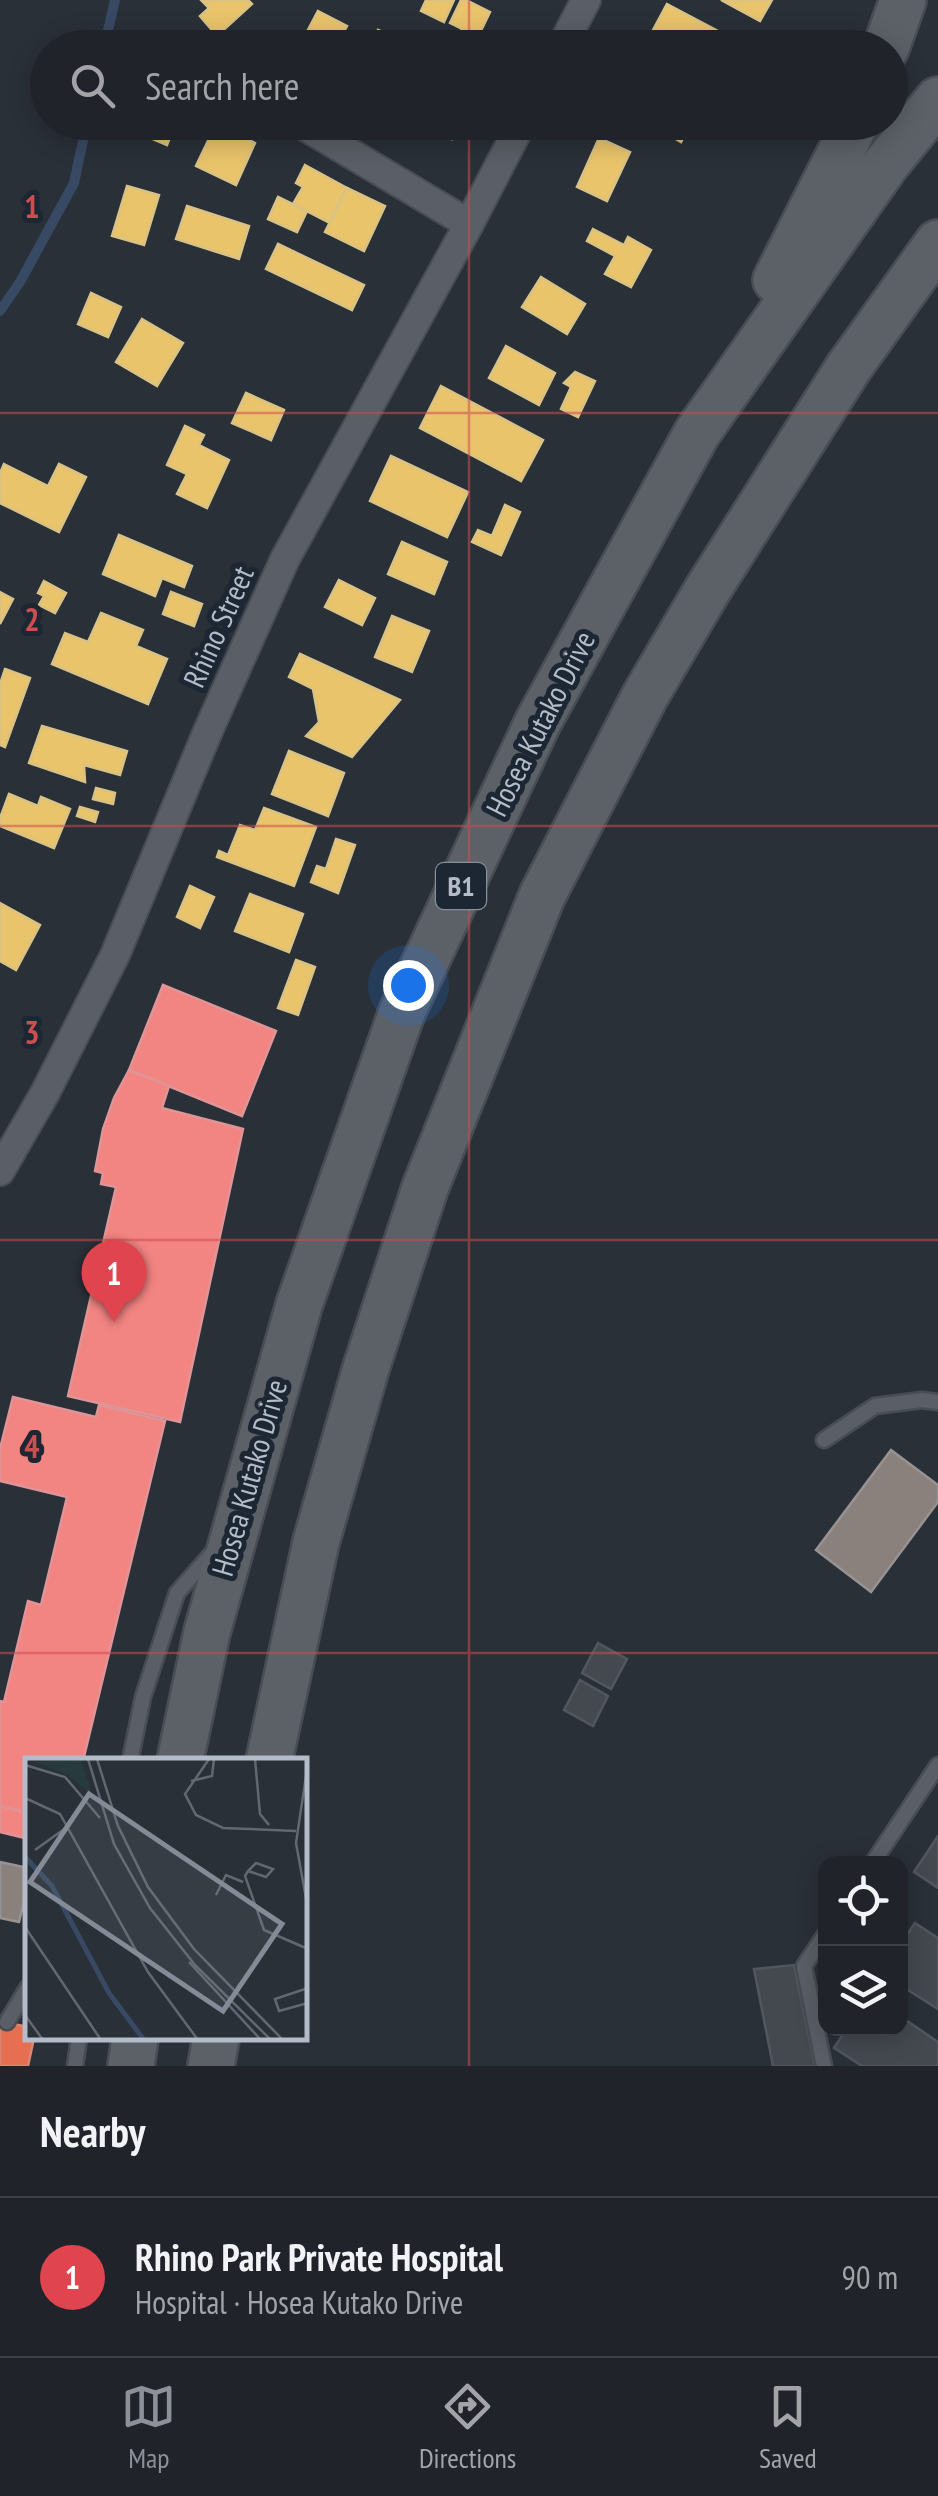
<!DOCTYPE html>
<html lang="en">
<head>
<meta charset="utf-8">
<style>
  :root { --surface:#20242a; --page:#282c32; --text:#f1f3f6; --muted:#a2a4a8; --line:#3d4147; --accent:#8c9099 }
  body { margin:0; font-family:"PT Sans Narrow",sans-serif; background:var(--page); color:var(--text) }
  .controls { position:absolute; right:30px; bottom:30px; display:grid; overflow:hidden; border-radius:20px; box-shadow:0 5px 25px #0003 }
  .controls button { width:90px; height:90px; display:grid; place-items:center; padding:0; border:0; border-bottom:2px solid var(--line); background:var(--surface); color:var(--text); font:50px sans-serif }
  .you { position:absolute; left:408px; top:985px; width:35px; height:35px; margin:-25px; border:8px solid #fff; border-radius:50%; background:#1a73e8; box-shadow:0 0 0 15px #1a73e833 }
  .badge { display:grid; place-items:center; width:65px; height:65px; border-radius:50%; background:var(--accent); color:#fff; font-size:32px; font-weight:700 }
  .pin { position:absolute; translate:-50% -82px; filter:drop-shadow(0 2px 5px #0008) }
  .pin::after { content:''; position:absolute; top:52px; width:35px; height:30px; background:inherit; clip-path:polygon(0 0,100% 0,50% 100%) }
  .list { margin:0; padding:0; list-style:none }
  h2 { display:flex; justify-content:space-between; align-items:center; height:130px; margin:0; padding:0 40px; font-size:42px }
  h2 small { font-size:32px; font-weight:400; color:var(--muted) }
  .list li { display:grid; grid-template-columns:65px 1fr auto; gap:30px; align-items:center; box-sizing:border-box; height:160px; padding:0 40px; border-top:2px solid var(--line) }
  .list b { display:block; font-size:38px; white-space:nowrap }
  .list p { margin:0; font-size:32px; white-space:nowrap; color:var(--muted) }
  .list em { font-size:32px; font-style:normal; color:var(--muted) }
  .icon { flex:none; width:55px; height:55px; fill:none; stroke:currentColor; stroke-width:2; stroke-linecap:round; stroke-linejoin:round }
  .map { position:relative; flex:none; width:938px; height:2066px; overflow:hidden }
  .search { position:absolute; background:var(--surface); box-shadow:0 5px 25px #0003; left:30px; right:30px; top:30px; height:110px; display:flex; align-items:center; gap:25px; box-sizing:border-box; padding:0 35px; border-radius:55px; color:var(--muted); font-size:38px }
  .sheet { height:290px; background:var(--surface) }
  nav { display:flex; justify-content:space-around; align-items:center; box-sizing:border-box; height:140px; border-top:2px solid var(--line); background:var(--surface); font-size:28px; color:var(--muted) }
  nav a { display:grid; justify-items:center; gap:5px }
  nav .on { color:var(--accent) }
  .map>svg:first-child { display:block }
</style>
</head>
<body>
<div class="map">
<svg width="938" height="2066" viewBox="0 0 938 2066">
  <rect width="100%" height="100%" fill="#2a3038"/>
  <g fill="#e9c46a" stroke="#d9c286" stroke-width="2.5">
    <path d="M 201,0 L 248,0 L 252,4 L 217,36 L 200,16 L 209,8 Z"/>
    <path d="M 426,0 L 454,0 L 444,22 L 421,11 Z"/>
    <path d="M 461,0 L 466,0 L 490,12 L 474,45 L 458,37 L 462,29 L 450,23 Z"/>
    <path d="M 721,0 L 772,0 L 760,21 Z"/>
    <path d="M 667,4 L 735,40 L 731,48 L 655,48 L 646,43 Z"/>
    <path d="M 318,11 L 347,26 L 335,48 L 276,48 L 283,33 L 301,43 Z"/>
    <path d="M 378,30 L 399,39 L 395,48 L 371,48 Z"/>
    <path d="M 750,33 L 773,46 L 772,48 L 742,48 Z"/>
    <path d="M 137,122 L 176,122 L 167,145 L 134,131 Z"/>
    <path d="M 217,122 L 241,122 L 236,134 L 255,143 L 236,185 L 196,166 Z"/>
    <path d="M 415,122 L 460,122 L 452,139 Z"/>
    <path d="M 616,122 L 644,122 L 637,135 Z"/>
    <path d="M 647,122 L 692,122 L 681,142 Z"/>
    <path d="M 706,122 L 732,122 L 726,133 Z"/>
    <path d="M 599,138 L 630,152 L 607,201 L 577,187 Z"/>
    <path d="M 305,165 L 347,188 L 330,223 L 293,204 L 303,187 L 296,183 Z"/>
    <path d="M 127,186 L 159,195 L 144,245 L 112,236 Z"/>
    <path d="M 347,188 L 385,206 L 364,251 L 325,232 Z"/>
    <path d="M 278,197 L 307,211 L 297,232 L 268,219 Z"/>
    <path d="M 187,206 L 249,226 L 239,259 L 176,239 Z"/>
    <path d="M 593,229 L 624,245 L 628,237 L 651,250 L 631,287 L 605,274 L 615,256 L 587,241 Z"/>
    <path d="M 278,244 L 364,285 L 352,310 L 266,269 Z"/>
    <path d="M 541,277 L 585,304 L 567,334 L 522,307 Z"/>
    <path d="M 91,293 L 121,307 L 108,337 L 78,324 Z"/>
    <path d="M 142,319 L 183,343 L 157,386 L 116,362 Z"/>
    <path d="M 506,346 L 555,373 L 539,405 L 489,378 Z"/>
    <path d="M 575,372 L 595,381 L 578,417 L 561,409 L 571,387 L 564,383 Z"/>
    <path d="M 441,386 L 543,440 L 521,481 L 420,428 Z"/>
    <path d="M 246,393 L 284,410 L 271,440 L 232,423 Z"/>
    <path d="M 185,426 L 204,435 L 199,445 L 229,460 L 207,508 L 177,494 L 187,474 L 167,465 Z"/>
    <path d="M 391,456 L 468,492 L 447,537 L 370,501 Z"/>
    <path d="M 4,464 L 48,486 L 59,464 L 86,477 L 59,532 L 0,503 L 0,473 Z"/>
    <path d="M 505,505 L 520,512 L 501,555 L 472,542 L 478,530 L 492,536 Z"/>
    <path d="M 119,535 L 192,566 L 184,587 L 162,578 L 155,596 L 103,574 Z"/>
    <path d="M 402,542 L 447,562 L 434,594 L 388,574 Z"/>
    <path d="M 339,580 L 375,598 L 362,625 L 325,607 Z"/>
    <path d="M 44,581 L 66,593 L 55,613 L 39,605 L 44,596 L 38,593 Z"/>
    <path d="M 0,592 L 13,599 L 0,624 Z"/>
    <path d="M 171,592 L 202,604 L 194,626 L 163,614 Z"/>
    <path d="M 101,613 L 143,630 L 136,646 L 167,659 L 148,704 L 52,664 L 65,633 L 88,642 Z"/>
    <path d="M 392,616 L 429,631 L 412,672 L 375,657 Z"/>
    <path d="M 300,654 L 400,700 L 352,757 L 306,736 L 319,722 L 313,689 L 289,677 Z"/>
    <path d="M 5,669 L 30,678 L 5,747 L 0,745 L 0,684 Z"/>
    <path d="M 42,726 L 127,751 L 120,775 L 84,765 L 85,782 L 29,763 Z"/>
    <path d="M 289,751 L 344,773 L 328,816 L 272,794 Z"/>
    <path d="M 96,788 L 115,793 L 113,804 L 93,799 Z"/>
    <path d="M 9,794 L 38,806 L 41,797 L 70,809 L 54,848 L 0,826 L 0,818 Z"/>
    <path d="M 80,807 L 98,812 L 95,822 L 77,816 Z"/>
    <path d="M 264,808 L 316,827 L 294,886 L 217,857 L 219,851 L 228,855 L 240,825 L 255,830 Z"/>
    <path d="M 336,839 L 355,845 L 338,893 L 311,882 L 317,866 L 326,869 Z"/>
    <path d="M 190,886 L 214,897 L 200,928 L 177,917 Z"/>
    <path d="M 250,894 L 303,914 L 289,952 L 235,931 Z"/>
    <path d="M 0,903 L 40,925 L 16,970 L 0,961 Z"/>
    <path d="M 296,960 L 315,967 L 298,1015 L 278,1008 Z"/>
  </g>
  <path fill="#e76f51" stroke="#d88675" stroke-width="2.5" d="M 0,2021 L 28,2027 L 28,2038 L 34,2038 L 28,2066 L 0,2066 Z"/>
  <g fill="#f28482" stroke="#df9597" stroke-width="2.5">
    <path d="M 163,985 L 276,1031 L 242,1116 L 129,1070 Z"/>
    <path d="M 129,1070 L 169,1086 L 162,1108 L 243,1129 L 180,1422 L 68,1396 L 116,1187 L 101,1184 L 103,1173 L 95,1171 L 103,1129 L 114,1098 Z"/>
    <path d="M 13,1397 L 96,1417 L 99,1405 L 165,1421 L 83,1761 L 28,1761 L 28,1813 L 0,1806 L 0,1701 L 4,1702 L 28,1601 L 41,1605 L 67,1497 L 0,1481 L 0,1449 Z"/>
    <path d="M 0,1806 L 28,1813 L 28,1839 L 0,1832 Z"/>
  </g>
  <g fill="#8a817c" stroke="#979393" stroke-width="2.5">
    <path d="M 891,1450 L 938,1485 L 938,1502 L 871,1592 L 816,1550 Z"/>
    <path d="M 0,1862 L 28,1868 L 28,1885 L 19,1922 L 0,1918 Z"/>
  </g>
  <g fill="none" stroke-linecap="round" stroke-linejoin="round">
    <g stroke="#384963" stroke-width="10">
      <path d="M 104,48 L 115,0"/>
      <path d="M 0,311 L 20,282 L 74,183 L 87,122"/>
    </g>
  </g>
  <g fill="#444950" stroke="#52575f" stroke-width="2.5">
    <path d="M 598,1643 L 627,1659 L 611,1689 L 582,1673 Z"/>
    <path d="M 580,1680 L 608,1696 L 593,1726 L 564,1710 Z"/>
    <path d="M 938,1836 L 938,1888 L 914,1872 Z"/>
    <path d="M 915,1923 L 938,1938 L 938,2009 L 900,1985 L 900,1945 Z"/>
    <path d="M 794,1965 L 815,2066 L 773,2066 L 754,1969 Z"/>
    <path d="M 900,2016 L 938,2042 L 938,2066 L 862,2066 L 834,2048 L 847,2028 L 900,2028 Z"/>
  </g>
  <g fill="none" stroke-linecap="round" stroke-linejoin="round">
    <defs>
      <g id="lane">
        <path d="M 824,1440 L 875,1406 L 922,1400 L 938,1402"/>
        <path d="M 130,1761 L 143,1697 L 177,1593 L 213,1552"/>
        <path d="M 872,1864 L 938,1765"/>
        <path d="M 7,2022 L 28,1987"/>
        <path d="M 75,2066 L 79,2038"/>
        <path d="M 824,2066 L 804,1966 L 826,1933"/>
      </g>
      <g id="street">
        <path d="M 561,48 L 586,0"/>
        <path d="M 298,122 L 469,224"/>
        <path d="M 0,1171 L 45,1093 L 115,955 L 208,731 L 285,559 L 469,224 L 522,122"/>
      </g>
      <g id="primary">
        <path d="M 886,48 L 903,0"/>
        <path d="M 776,280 L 856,122"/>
        <path d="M 180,1761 L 207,1632 L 299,1305 L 402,1012 L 538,722 L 697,433 L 886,164 L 938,100"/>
        <path d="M 269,1761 L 316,1542 L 366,1368 L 425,1188 L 542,896 L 645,696 L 708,589 L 849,367 L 938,243"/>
        <path d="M 131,2066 L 135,2038"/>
        <path d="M 211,2066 L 216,2038"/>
      </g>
    </defs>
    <use href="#lane" stroke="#484c53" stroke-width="19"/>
    <use href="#street" stroke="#484c53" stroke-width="32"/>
    <use href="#primary" stroke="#484c55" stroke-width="50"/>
    <use href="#lane" stroke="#5a5e66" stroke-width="14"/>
    <use href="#street" stroke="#5a5e66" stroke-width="28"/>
    <use href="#primary" stroke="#5c6168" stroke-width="45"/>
  </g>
  <path fill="none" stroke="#ce4d50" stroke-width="2.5" stroke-opacity="0.55" d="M 469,0 L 469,48M 469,122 L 469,2066M 0,413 L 938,413M 0,826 L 938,826M 0,1240 L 938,1240M 0,1653 L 938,1653"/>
  <g text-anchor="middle" stroke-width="10" stroke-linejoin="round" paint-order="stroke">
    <rect fill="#1d2633" stroke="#878f9c" stroke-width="2.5" x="436" y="863" width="50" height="46" rx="8"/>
    <g font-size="28" font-weight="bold" fill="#b4bcc9">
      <text x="461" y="896">B1</text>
    </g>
    <g font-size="30" fill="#b4bcc9" stroke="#1d2633">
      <text transform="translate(219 627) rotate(-66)" y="10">Rhino Street</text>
      <text transform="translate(541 724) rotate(-63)" y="10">Hosea Kutako Drive</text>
      <text transform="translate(250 1478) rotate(-74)" y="10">Hosea Kutako Drive</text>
    </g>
  </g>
  <g transform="translate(25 1758)">
    <rect width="282" height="282" fill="#2a3038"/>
    <path d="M 56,1 L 67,37 L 43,17 L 10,4 Z" fill="#273a3e"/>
    <path fill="none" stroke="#384963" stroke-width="5" d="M 0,99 L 27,128 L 84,235 L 119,282"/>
    <path fill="none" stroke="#616872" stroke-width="2.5" d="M 63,1 L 89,86 L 125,150 L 170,207 L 246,282M 72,1 L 93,68 L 123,129 L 169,191 L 258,282M 184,1 L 160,36 L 171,57 L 198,70 L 271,73M 230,1 L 235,56 L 244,67M 0,7 L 40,19 L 75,60M 282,11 L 271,85 L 283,151M 166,23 L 187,18 L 189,1M 0,40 L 35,56 L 123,214 L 173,282M 10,92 L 42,69M 223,113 L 241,119 L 248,111 L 231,105 L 223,113 L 220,118 L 239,172 L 283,191M 191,137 L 201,117 L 218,124M 0,169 L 76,282M 164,204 L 236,282M 283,230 L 250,241 L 254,253 L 283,245M 0,257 L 18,282"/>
    <path fill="#848b96" fill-opacity="0.15" stroke="#848b96" stroke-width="5" d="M 64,36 L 257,166 L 198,253 L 5,124 Z"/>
    <rect width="282" height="282" fill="none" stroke="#b4bcc9" stroke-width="5"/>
  </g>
  <g font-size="32" text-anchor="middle" font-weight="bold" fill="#ce4d50" stroke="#1d2633" stroke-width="10" stroke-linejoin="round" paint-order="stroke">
    <text x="32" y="218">1</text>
    <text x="32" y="631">2</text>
    <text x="32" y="1044">3</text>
    <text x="32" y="1458">4</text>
  </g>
</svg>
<div class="controls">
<button><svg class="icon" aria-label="locate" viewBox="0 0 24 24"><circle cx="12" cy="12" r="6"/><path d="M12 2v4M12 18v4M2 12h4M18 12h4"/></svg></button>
<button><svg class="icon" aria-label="layers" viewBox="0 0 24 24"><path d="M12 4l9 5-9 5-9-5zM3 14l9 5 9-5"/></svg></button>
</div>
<div class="you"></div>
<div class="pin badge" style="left:114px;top:1322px;background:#e0444e">1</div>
<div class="search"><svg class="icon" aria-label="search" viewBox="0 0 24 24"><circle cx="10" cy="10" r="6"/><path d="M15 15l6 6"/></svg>Search here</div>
</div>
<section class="sheet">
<h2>Nearby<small></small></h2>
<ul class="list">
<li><span class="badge" style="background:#e0444e">1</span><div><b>Rhino Park Private Hospital</b><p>Hospital · Hosea Kutako Drive</p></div><em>90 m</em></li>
</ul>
</section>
<nav>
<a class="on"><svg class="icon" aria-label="map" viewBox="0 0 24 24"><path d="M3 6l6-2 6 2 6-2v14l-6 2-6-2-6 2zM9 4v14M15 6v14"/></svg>Map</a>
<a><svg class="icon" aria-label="directions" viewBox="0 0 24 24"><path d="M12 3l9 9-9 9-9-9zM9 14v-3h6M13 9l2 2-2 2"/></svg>Directions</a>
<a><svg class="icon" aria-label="saved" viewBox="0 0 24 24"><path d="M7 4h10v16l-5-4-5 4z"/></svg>Saved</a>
</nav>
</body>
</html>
